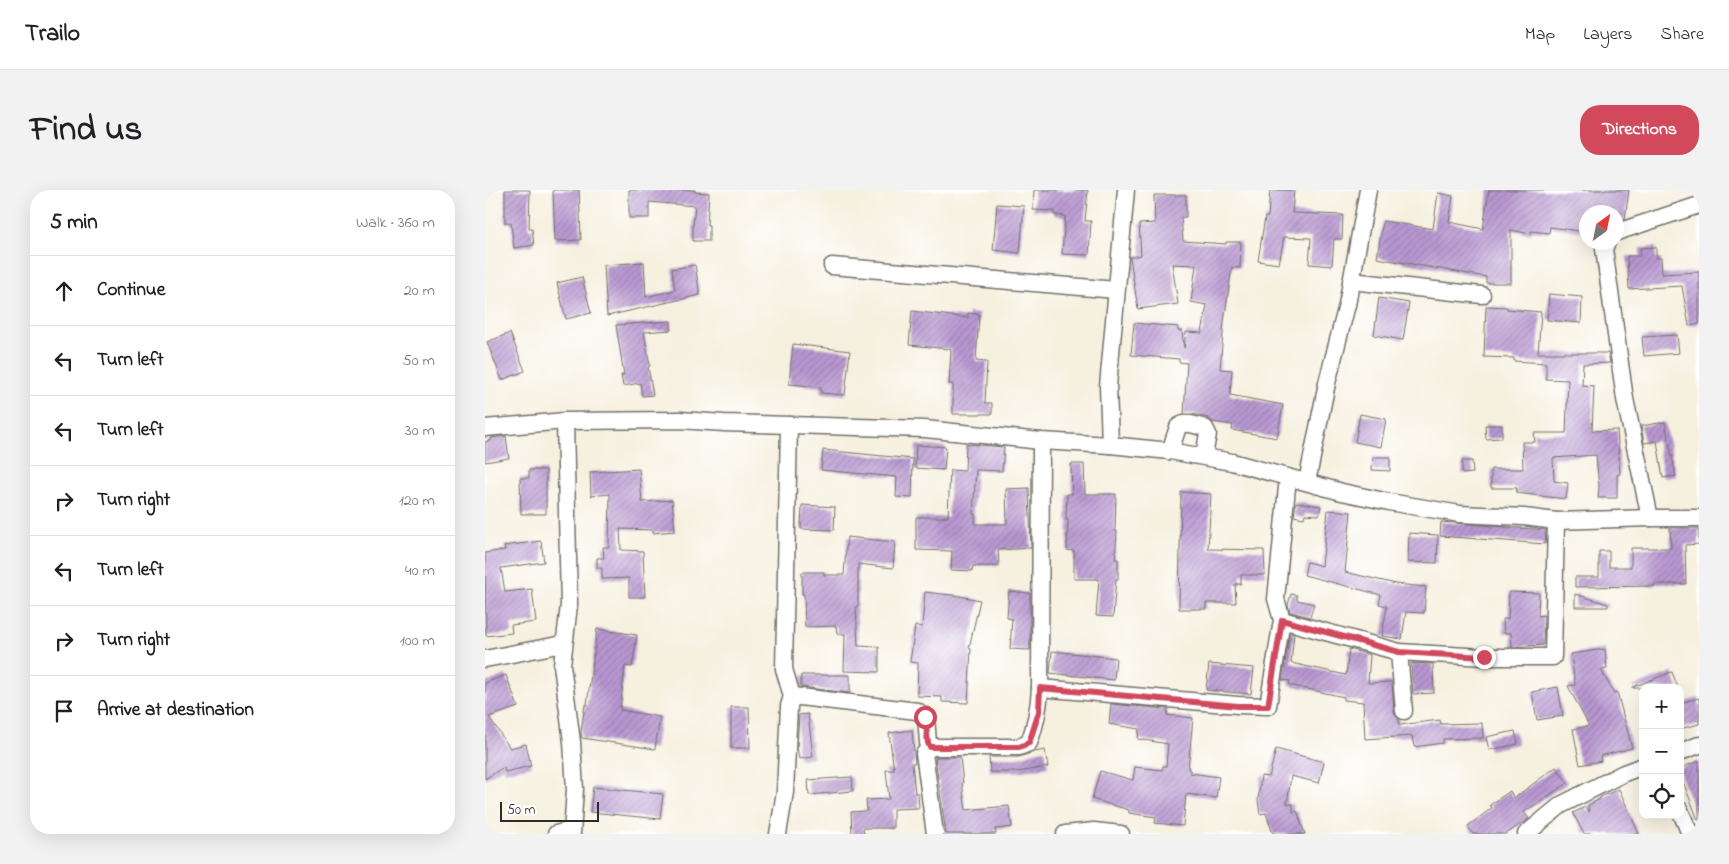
<!DOCTYPE html>
<html lang="en">
<head>
<meta charset="utf-8">
<style>
  :root { --surface:#fff; --page:#f2f2f2; --text:#202124; --muted:#757577; --line:#e0e0e0; --accent:#d1495b }
  body { margin:0; font-family:"Indie Flower",sans-serif; background:var(--page); color:var(--text) }
  .controls { position:absolute; right:15px; bottom:15px; display:grid; overflow:hidden; border-radius:10px; box-shadow:0 5px 20px #0002 }
  .controls button { width:45px; height:45px; display:grid; place-items:center; padding:0; border:0; border-bottom:1px solid var(--line); background:var(--surface); color:var(--text); font:25px sans-serif }
  .compass { position:absolute; left:1094px; top:15px; width:45px; height:45px; border-radius:50%; background:var(--surface); box-shadow:0 5px 20px #0002; rotate:33deg }
  .scale { position:absolute; left:15px; bottom:12px; width:99px; box-sizing:border-box; padding-left:5px; border:2px solid #2b2b2b; border-top:0; font-size:14px; line-height:18px; white-space:nowrap; color:#2b2b2b; -webkit-text-stroke:4px #fff; paint-order:stroke }
  .stop { position:absolute; width:15px; height:15px; margin:-11px; border:4px solid #d1495b; border-radius:50%; background:#fff }
  .stop.end { background:#d1495b; border-color:#fff; box-shadow:0 1px 5px #0008 }
  .list { margin:0; padding:0; list-style:none }
  h2 { display:flex; justify-content:space-between; align-items:center; height:65px; margin:0; padding:0 20px; font-size:21px }
  h2 small { font-size:16px; font-weight:400; color:var(--muted) }
  .list li { display:grid; grid-template-columns:32px 1fr auto; gap:15px; align-items:center; box-sizing:border-box; height:70px; padding:0 20px; border-top:1px solid var(--line) }
  .list b { display:block; font-size:19px; white-space:nowrap }
  .list em { font-size:16px; font-style:normal; color:var(--muted) }
  .icon { flex:none; width:28px; height:28px; fill:none; stroke:currentColor; stroke-width:2; stroke-linecap:round; stroke-linejoin:round }
  .map { position:relative; flex:none; width:1214px; height:644px; overflow:hidden; border-radius:20px }
  header { display:flex; align-items:center; gap:30px; box-sizing:border-box; height:70px; padding:0 25px; background:var(--surface); border-bottom:1px solid var(--line) }
  header strong { font-size:24px }
  nav { display:flex; gap:28px; margin-inline-start:auto; font-size:18px }
  .intro { display:flex; align-items:center; justify-content:space-between; box-sizing:border-box; height:120px; padding:0 30px }
  h1 { margin:0; font-size:35px }
  .button { padding:12px 22px; border-radius:20px; background:var(--accent); color:#fff; font-size:18px; font-weight:700 }
  main { display:flex; gap:30px; padding:0 30px }
  aside { flex:1; background:var(--surface); border-radius:20px; box-shadow:0 5px 20px #0002 }
  .map>svg:first-child { display:block }
</style>
</head>
<body>
<header>
<strong>Trailo</strong>
<nav><a>Map</a><a>Layers</a><a>Share</a></nav>
</header>
<div class="intro"><h1>Find us</h1><a class="button">Directions</a></div>
<main>
<aside>
<h2>5 min<small>Walk · 360 m</small></h2>
<ul class="list">
<li><svg class="icon" aria-label="ahead" viewBox="0 0 24 24"><path d="M12 20V5M6 11l6-6 6 6"/></svg><div><b>Continue</b></div><em>20 m</em></li>
<li><svg class="icon" aria-label="left" viewBox="0 0 24 24"><path d="M17 20v-9H6M10 6l-5 5 5 5"/></svg><div><b>Turn left</b></div><em>50 m</em></li>
<li><svg class="icon" aria-label="left" viewBox="0 0 24 24"><path d="M17 20v-9H6M10 6l-5 5 5 5"/></svg><div><b>Turn left</b></div><em>30 m</em></li>
<li><svg class="icon" aria-label="right" viewBox="0 0 24 24"><path d="M7 20v-9h11M14 6l5 5-5 5"/></svg><div><b>Turn right</b></div><em>120 m</em></li>
<li><svg class="icon" aria-label="left" viewBox="0 0 24 24"><path d="M17 20v-9H6M10 6l-5 5 5 5"/></svg><div><b>Turn left</b></div><em>40 m</em></li>
<li><svg class="icon" aria-label="right" viewBox="0 0 24 24"><path d="M7 20v-9h11M14 6l5 5-5 5"/></svg><div><b>Turn right</b></div><em>100 m</em></li>
<li><svg class="icon" aria-label="arrive" viewBox="0 0 24 24"><path d="M6 21V4h12l-3 4 3 4H6"/></svg><div><b>Arrive at destination</b></div></li>
</ul>
</aside>
<div class="map">
<svg width="1214" height="644" viewBox="0 0 1214 644">
  <defs>
    <pattern id="building-hatch" width="6" height="6" patternUnits="userSpaceOnUse" patternTransform="scale(1.25)"><rect width="6" height="6" fill="#b998d2"/><path d="M-1 1l2-2M0 6l6-6M5 7l2-2" fill="none" stroke="#977cab"/></pattern>
  </defs>
  <rect width="100%" height="100%" fill="#fff"/>
  <filter id="ink" filterUnits="userSpaceOnUse"><feTurbulence type="fractalNoise" baseFrequency=".02" numOctaves="2"/><feDisplacementMap in="SourceGraphic" scale="10" xChannelSelector="R" yChannelSelector="G"/><feConvolveMatrix kernelMatrix="1 2 1 2 8 2 1 2 1" color-interpolation-filters="sRGB"/></filter>
  <filter id="wash" filterUnits="userSpaceOnUse"><feTurbulence type="fractalNoise" baseFrequency=".0096" numOctaves="4" result="noise"/><feDisplacementMap in="SourceGraphic" scale="20" xChannelSelector="R" yChannelSelector="G"/><feGaussianBlur stdDeviation="1.12" result="paint"/><feColorMatrix in="noise" values="0 0 0 0 0 0 0 0 0 0 0 0 0 0 0 0 0 1.4 0 .05"/><feComposite in="paint" operator="in"/></filter>
  <g filter="url(#wash)">
    <rect width="100%" height="100%" fill="#f6f0df"/>
    <g id="blocks">
      <g fill="url(#building-hatch)">
        <path d="M 20,0 L 45,0 L 44,39 L 47,39 L 49,55 L 29,58 L 26,33 L 20,33 Z"/>
        <path d="M 68,0 L 94,0 L 96,50 L 70,51 Z"/>
        <path d="M 144,0 L 210,0 L 209,2 L 224,3 L 222,35 L 224,35 L 224,51 L 208,51 L 208,35 L 210,16 L 164,12 L 164,28 L 144,28 Z"/>
        <path d="M 549,0 L 603,0 L 600,31 L 606,31 L 604,65 L 577,64 L 580,26 L 569,25 L 569,21 L 548,20 Z"/>
        <path d="M 785,0 L 809,0 L 807,23 L 858,25 L 857,49 L 849,49 L 847,76 L 824,74 L 826,48 L 799,47 L 794,74 L 773,71 L 780,27 L 783,27 Z"/>
        <path d="M 1004,0 L 1144,0 L 1140,29 L 1132,32 L 1132,22 L 1102,22 L 1102,42 L 1065,37 L 1064,43 L 1046,41 L 1046,44 L 1026,40 L 1026,93 L 1001,93 L 1001,87 L 892,68 L 898,31 L 948,39 L 953,3 L 968,6 L 964,32 L 998,39 Z"/>
        <path d="M 669,5 L 701,5 L 701,27 L 696,27 L 698,51 L 741,54 L 741,52 L 756,52 L 755,78 L 747,77 L 739,131 L 735,179 L 747,180 L 745,205 L 798,215 L 792,248 L 747,240 L 748,235 L 728,232 L 723,228 L 708,224 L 699,224 L 702,173 L 694,172 L 694,169 L 646,165 L 649,133 L 693,137 L 693,141 L 697,141 L 699,158 L 701,142 L 717,143 L 722,115 L 706,112 L 711,75 L 687,74 L 693,114 L 653,119 L 645,67 L 656,65 L 654,34 L 670,33 Z"/>
        <path d="M 512,14 L 539,16 L 535,63 L 508,60 Z"/>
        <path d="M 1171,57 L 1171,68 L 1176,68 L 1177,84 L 1214,82 L 1214,134 L 1204,136 L 1197,96 L 1144,99 L 1142,66 L 1155,66 L 1155,58 Z"/>
        <path d="M 159,72 L 161,107 L 190,100 L 187,79 L 210,75 L 215,105 L 122,126 L 119,75 Z"/>
        <path d="M 97,87 L 106,123 L 81,129 L 72,93 Z"/>
        <path d="M 1064,104 L 1097,107 L 1096,133 L 1062,130 Z"/>
        <path d="M 894,108 L 924,113 L 918,150 L 889,145 Z"/>
        <path d="M 1001,116 L 1022,117 L 1022,119 L 1056,122 L 1053,163 L 1123,163 L 1125,173 L 1098,174 L 1097,195 L 1109,196 L 1107,241 L 1132,240 L 1135,284 L 1132,285 L 1132,308 L 1113,308 L 1114,297 L 1111,265 L 1068,268 L 1069,291 L 1083,293 L 1081,309 L 1031,303 L 1032,298 L 1006,298 L 1006,279 L 1038,279 L 1037,252 L 1050,252 L 1049,243 L 1081,243 L 1083,190 L 1061,189 L 1061,173 L 1029,171 L 1029,168 L 999,167 Z"/>
        <path d="M 427,121 L 483,128 L 483,123 L 494,124 L 491,171 L 502,172 L 500,213 L 507,213 L 507,224 L 468,224 L 468,194 L 464,194 L 466,161 L 465,159 L 424,155 Z"/>
        <path d="M 186,131 L 186,140 L 159,142 L 165,176 L 163,177 L 168,205 L 157,206 L 155,193 L 138,196 L 136,185 L 139,185 L 131,135 Z"/>
        <path d="M 25,143 L 40,181 L 17,190 L 2,152 Z"/>
        <path d="M 1192,145 L 1194,163 L 1159,166 L 1157,147 Z"/>
        <path d="M 308,154 L 365,161 L 360,205 L 336,203 L 336,197 L 304,194 Z"/>
        <path d="M 875,224 L 901,229 L 896,257 L 870,252 Z"/>
        <path d="M 1180,232 L 1191,286 L 1178,288 L 1172,251 L 1159,253 L 1156,236 Z"/>
        <path d="M 1000,235 L 1017,235 L 1017,248 L 1001,249 Z"/>
        <path d="M 21,246 L 24,268 L 0,272 L 0,252 L 7,250 L 6,248 Z"/>
        <path d="M 481,254 L 519,257 L 517,281 L 491,280 L 488,324 L 490,324 L 490,334 L 522,334 L 521,299 L 544,298 L 546,358 L 513,360 L 514,376 L 488,376 L 487,381 L 466,380 L 467,361 L 431,360 L 431,327 L 463,327 L 465,280 L 480,281 Z"/>
        <path d="M 431,255 L 461,257 L 459,280 L 430,278 Z"/>
        <path d="M 338,260 L 428,269 L 427,308 L 411,307 L 412,287 L 336,280 Z"/>
        <path d="M 888,267 L 905,267 L 905,281 L 887,280 Z"/>
        <path d="M 977,271 L 987,271 L 988,283 L 977,284 Z"/>
        <path d="M 586,274 L 599,274 L 600,304 L 631,304 L 630,341 L 632,341 L 630,369 L 633,369 L 633,389 L 631,389 L 628,427 L 611,426 L 614,389 L 589,389 L 589,361 L 582,360 L 583,330 L 581,330 L 582,304 L 587,304 Z"/>
        <path d="M 154,279 L 157,312 L 187,310 L 190,341 L 168,343 L 168,340 L 135,339 L 136,360 L 158,361 L 160,407 L 144,407 L 144,388 L 117,389 L 117,378 L 112,378 L 112,368 L 119,368 L 118,357 L 124,357 L 125,304 L 106,306 L 105,282 Z"/>
        <path d="M 44,280 L 61,280 L 61,324 L 36,324 L 35,288 L 44,288 Z"/>
        <path d="M 696,302 L 726,304 L 723,359 L 779,360 L 780,385 L 756,385 L 756,394 L 750,394 L 751,413 L 721,413 L 721,419 L 694,419 Z"/>
        <path d="M 811,312 L 836,316 L 834,325 L 820,324 L 819,328 L 809,326 Z"/>
        <path d="M 317,315 L 350,317 L 349,340 L 316,339 Z"/>
        <path d="M 843,320 L 866,322 L 860,382 L 911,394 L 941,397 L 939,423 L 921,422 L 917,449 L 897,446 L 902,416 L 894,414 L 896,405 L 819,385 L 822,372 L 837,376 Z"/>
        <path d="M 956,332 L 1061,340 L 1060,354 L 955,346 Z"/>
        <path d="M 1185,338 L 1214,338 L 1214,354 L 1200,355 L 1201,394 L 1170,394 L 1170,396 L 1090,397 L 1090,387 L 1114,387 L 1114,361 L 1124,361 L 1124,377 L 1146,377 L 1146,358 L 1186,358 Z"/>
        <path d="M 924,343 L 953,345 L 952,373 L 923,372 Z"/>
        <path d="M 362,347 L 410,352 L 408,378 L 373,374 L 373,417 L 371,416 L 373,456 L 394,457 L 394,482 L 359,481 L 360,444 L 352,444 L 351,436 L 320,437 L 319,404 L 317,404 L 317,382 L 339,382 L 339,385 L 359,385 Z"/>
        <path d="M 56,351 L 59,372 L 16,378 L 20,402 L 47,399 L 51,432 L 26,435 L 27,443 L 1,446 L 0,363 L 20,360 L 19,356 Z"/>
        <path d="M 524,401 L 545,403 L 545,460 L 525,459 L 527,429 L 522,428 Z"/>
        <path d="M 440,402 L 475,406 L 495,410 L 484,458 L 486,459 L 483,513 L 457,512 L 457,507 L 432,506 L 433,473 L 425,472 L 430,436 L 437,437 Z"/>
        <path d="M 1024,402 L 1054,403 L 1053,426 L 1059,425 L 1058,455 L 1027,457 L 1026,443 L 1019,443 L 1018,429 L 1023,429 Z"/>
        <path d="M 806,404 L 812,405 L 812,410 L 829,414 L 825,427 L 805,422 L 803,415 Z"/>
        <path d="M 1090,404 L 1123,414 L 1123,417 L 1090,417 Z"/>
        <path d="M 112,439 L 152,445 L 147,477 L 140,476 L 135,520 L 175,527 L 170,559 L 97,548 L 96,542 L 100,515 L 102,515 Z"/>
        <path d="M 805,443 L 809,444 L 806,473 L 861,485 L 864,459 L 885,465 L 883,493 L 907,492 L 909,522 L 914,530 L 914,535 L 955,530 L 956,534 L 997,533 L 998,548 L 958,549 L 958,553 L 929,557 L 927,546 L 880,549 L 878,512 L 859,510 L 859,507 L 804,495 L 805,491 L 797,490 Z"/>
        <path d="M 1120,459 L 1122,479 L 1116,480 L 1129,503 L 1132,502 L 1147,558 L 1115,566 L 1116,571 L 1095,575 L 1088,539 L 1104,536 L 1083,496 L 1090,495 L 1086,464 Z"/>
        <path d="M 567,461 L 631,468 L 629,490 L 565,483 Z"/>
        <path d="M 926,473 L 948,474 L 949,503 L 928,504 Z"/>
        <path d="M 724,474 L 769,478 L 766,504 L 721,500 Z"/>
        <path d="M 1187,482 L 1193,498 L 1148,498 L 1148,497 Z"/>
        <path d="M 21,485 L 33,517 L 4,527 L 25,558 L 41,554 L 46,576 L 20,582 L 19,577 L 0,589 L 0,493 Z"/>
        <path d="M 316,485 L 365,485 L 365,503 L 316,497 Z"/>
        <path d="M 1073,497 L 1078,526 L 1052,530 L 1047,502 Z"/>
        <path d="M 1214,508 L 1214,534 L 1195,539 L 1195,513 Z"/>
        <path d="M 626,514 L 683,519 L 682,525 L 708,528 L 703,579 L 705,580 L 705,583 L 734,587 L 731,608 L 701,604 L 698,636 L 670,633 L 671,627 L 644,623 L 644,620 L 607,609 L 615,581 L 648,590 L 650,577 L 677,580 L 678,576 L 681,576 L 683,554 L 653,549 L 654,539 L 624,534 Z"/>
        <path d="M 246,517 L 264,517 L 265,558 L 246,558 Z"/>
        <path d="M 323,524 L 328,567 L 314,569 L 312,557 L 314,525 Z"/>
        <path d="M 427,540 L 430,573 L 427,573 L 430,603 L 433,603 L 434,618 L 408,619 L 408,638 L 378,638 L 379,644 L 367,644 L 366,622 L 382,621 L 381,610 L 404,609 L 401,580 L 409,580 L 404,543 Z"/>
        <path d="M 1030,541 L 1033,554 L 1004,560 L 1001,547 Z"/>
        <path d="M 791,559 L 839,572 L 834,593 L 806,586 L 802,614 L 808,614 L 808,622 L 812,621 L 820,644 L 788,644 L 781,623 L 775,624 L 773,610 L 776,586 L 784,587 Z"/>
        <path d="M 560,560 L 563,577 L 532,582 L 505,582 L 504,567 L 534,567 L 549,562 Z"/>
        <path d="M 450,567 L 475,567 L 478,593 L 477,593 L 481,620 L 524,616 L 527,637 L 510,639 L 511,644 L 461,644 Z"/>
        <path d="M 1214,571 L 1214,630 L 1213,630 L 1195,584 L 1195,578 Z"/>
        <path d="M 1071,577 L 1083,593 L 1039,622 L 1044,629 L 1042,630 L 1021,644 L 988,644 L 983,636 L 1007,618 L 1005,615 L 1025,601 L 1029,608 Z"/>
        <path d="M 367,587 L 368,601 L 324,605 L 323,590 Z"/>
        <path d="M 108,597 L 178,604 L 175,629 L 105,622 Z"/>
        <path d="M 1134,599 L 1154,644 L 1099,644 L 1088,623 L 1100,617 L 1104,622 L 1103,615 L 1115,609 L 1115,607 Z"/>
      </g>
    </g>
  </g>
  <g filter="url(#ink)">
    <use href="#blocks" fill-opacity="0" stroke="#72706a" stroke-width="1"/>
    <g fill="none" stroke-linecap="round" stroke-linejoin="round">
      <defs>
        <g id="minor">
          <path d="M 1132,42 L 1214,15"/>
          <path d="M 1122,52 L 1119,59 L 1140,209 L 1165,328"/>
          <path d="M 347,76 L 631,100"/>
          <path d="M 866,91 L 997,105"/>
          <path d="M 80,231 L 84,415 L 77,475 L 87,552 L 90,599 L 87,644"/>
          <path d="M 304,235 L 299,479 L 307,506"/>
          <path d="M 0,238 L 80,231 L 195,230 L 239,233 L 440,239 L 556,251 L 625,255 L 685,261 L 747,272 L 857,302 L 904,312 L 975,324 L 1039,327 L 1071,331 L 1165,328 L 1214,328"/>
          <path d="M 625,255 L 623,196 L 641,0"/>
          <path d="M 685,261 L 693,237 C 701,230 711,236 720,238 L 723,244 L 719,266"/>
          <path d="M 803,287 L 791,409 L 797,430 L 914,462 L 919,521"/>
          <path d="M 822,292 L 842,193 L 862,115 L 883,0"/>
          <path d="M 914,462 L 999,467 L 1068,467 L 1071,331"/>
          <path d="M 0,469 L 78,454"/>
          <path d="M 555,498 L 753,515 L 783,516 L 797,430"/>
          <path d="M 1195,562 L 1214,555"/>
          <path d="M 1195,620 L 1205,644"/>
          <path d="M 71,644 L 86,640"/>
          <path d="M 293,644 L 300,602 L 304,516 L 307,506 L 432,521 L 441,527 L 443,553 L 445,557"/>
          <path d="M 450,644 L 440,570 L 439,564 L 445,557 L 534,557 L 544,553 C 551,534 554,518 555,498 L 556,251"/>
          <path d="M 580,644 L 609,641 L 636,644"/>
          <path d="M 1041,644 L 1076,615 L 1139,583 L 1158,576"/>
        </g>
      </defs>
      <use href="#minor" stroke="#72706a" stroke-width="19"/>
      <use href="#minor" stroke="#fff" stroke-width="16"/>
    </g>
  </g>
  <g fill="none" stroke-linecap="round" stroke-linejoin="round" filter="url(#ink)">
    <path stroke="#d1495b" stroke-width="6" d="M 440,527 L 443,553 L 445,557 L 534,557 L 544,553 L 554,522 L 555,498 L 753,516 L 783,516 L 797,430 L 914,462 L 999,467"/>
  </g>
</svg>
<div class="controls">
<button>+</button>
<button>−</button>
<button><svg class="icon" aria-label="locate" viewBox="0 0 24 24"><circle cx="12" cy="12" r="6"/><path d="M12 2v4M12 18v4M2 12h4M18 12h4"/></svg></button>
</div>
<svg class="compass" viewBox="-18 -18 36 36"><path d="M0-13l5 13h-10z" fill="#e53935"/><path d="M0 13l5-13h-10z" fill="#757577"/></svg>
<div class="scale">50 m</div>
<div class="stop" style="left:440px;top:527px"></div>
<div class="stop end" style="left:999px;top:467px"></div>
</div>
</main>
</body>
</html>
